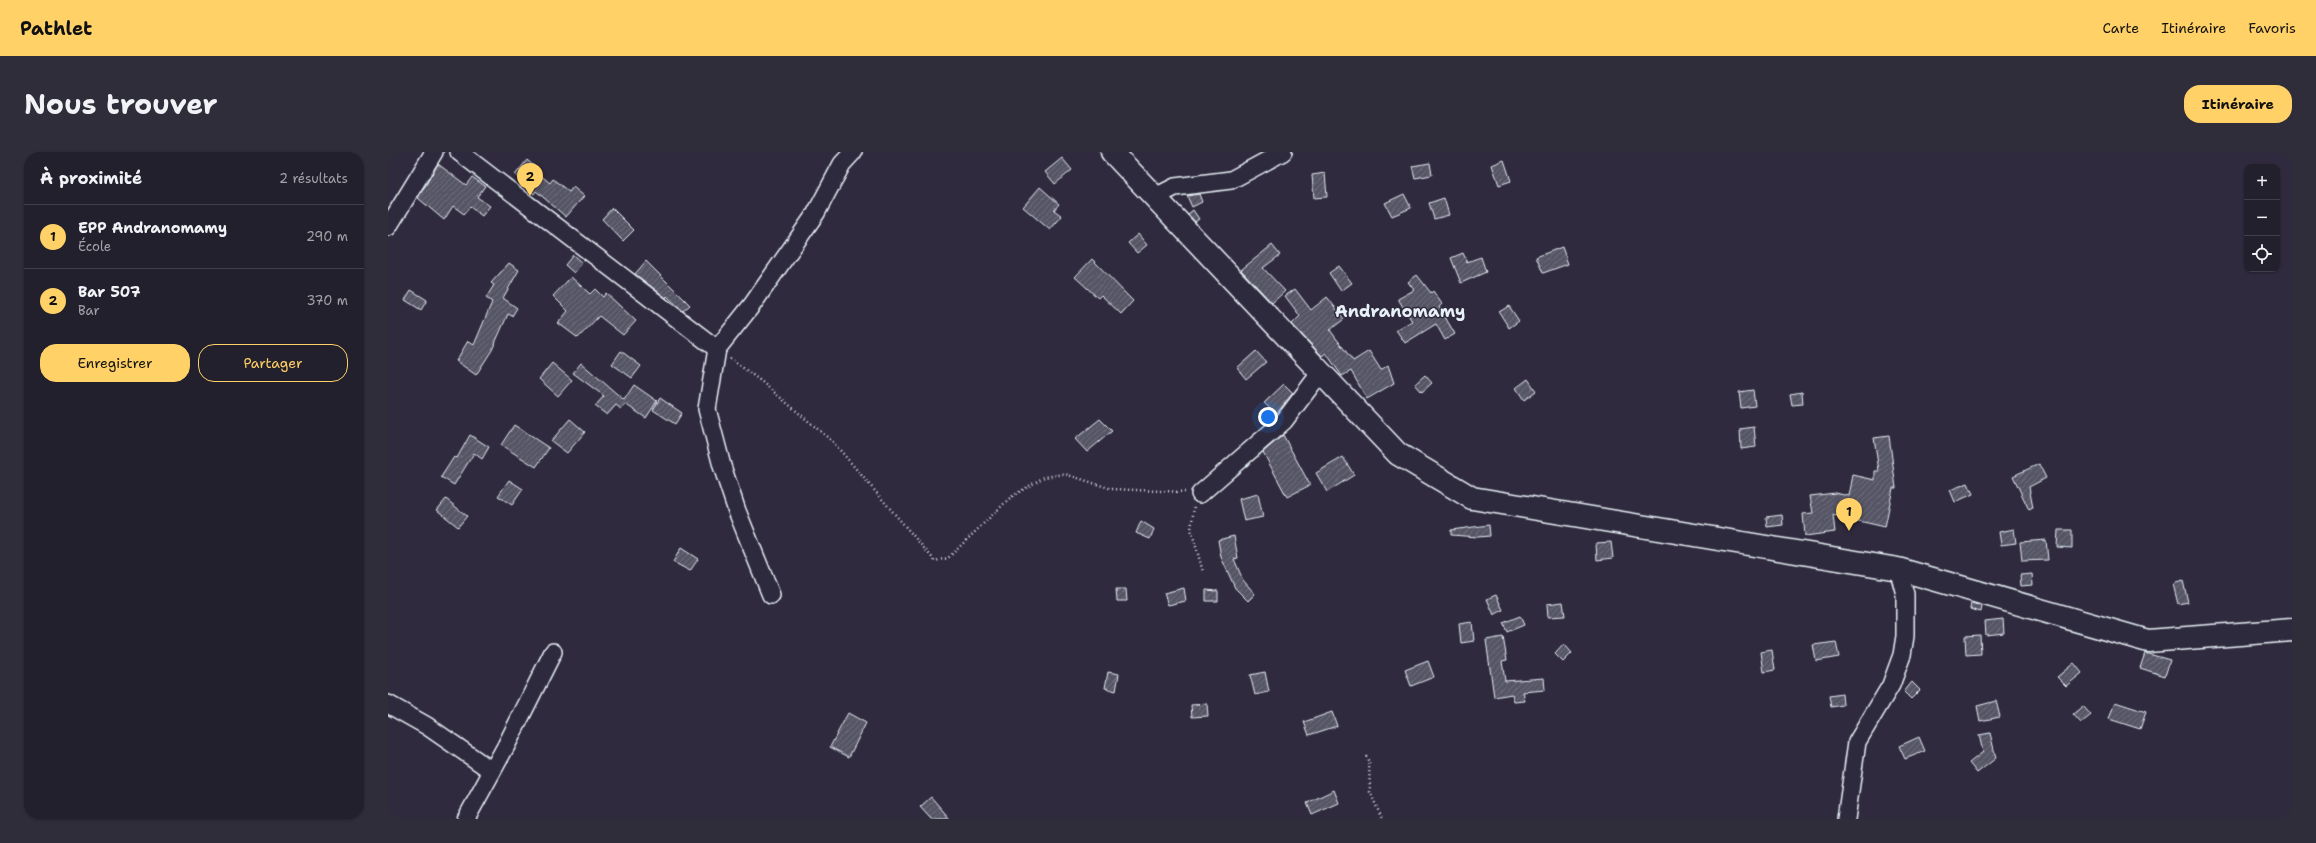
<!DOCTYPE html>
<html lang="fr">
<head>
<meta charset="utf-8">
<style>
  :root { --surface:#23202e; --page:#2f2d3a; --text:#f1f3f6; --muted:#a3a3aa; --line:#403e4a; --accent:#ffd166 }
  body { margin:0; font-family:"Shantell Sans",sans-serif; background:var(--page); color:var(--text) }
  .controls { position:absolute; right:12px; top:12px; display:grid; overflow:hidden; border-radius:8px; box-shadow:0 1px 3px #0004 }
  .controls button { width:36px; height:36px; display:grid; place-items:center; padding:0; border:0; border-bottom:1px solid var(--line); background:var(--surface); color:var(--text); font:20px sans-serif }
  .you { position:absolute; left:880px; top:265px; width:14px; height:14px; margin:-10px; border:3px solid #fff; border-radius:50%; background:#1a73e8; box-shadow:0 0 0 6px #1a73e833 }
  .badge { display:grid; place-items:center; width:26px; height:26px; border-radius:50%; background:var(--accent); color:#111; font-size:13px; font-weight:700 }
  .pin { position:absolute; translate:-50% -33px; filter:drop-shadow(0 1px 2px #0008) }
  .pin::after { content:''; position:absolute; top:21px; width:14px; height:12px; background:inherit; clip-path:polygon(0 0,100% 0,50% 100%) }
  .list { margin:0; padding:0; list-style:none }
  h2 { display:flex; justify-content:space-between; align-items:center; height:52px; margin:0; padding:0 16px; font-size:17px }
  h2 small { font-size:13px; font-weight:400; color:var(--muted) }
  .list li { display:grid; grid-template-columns:26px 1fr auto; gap:12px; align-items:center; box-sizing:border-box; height:64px; padding:0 16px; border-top:1px solid var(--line) }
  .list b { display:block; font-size:15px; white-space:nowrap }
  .list p { margin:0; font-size:13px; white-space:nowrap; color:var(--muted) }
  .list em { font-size:13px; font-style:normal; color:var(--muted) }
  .actions { display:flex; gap:8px; padding:12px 16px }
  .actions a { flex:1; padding:9px 0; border:1px solid var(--accent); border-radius:16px; text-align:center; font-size:14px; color:var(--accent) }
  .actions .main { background:var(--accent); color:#111 }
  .icon { flex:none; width:22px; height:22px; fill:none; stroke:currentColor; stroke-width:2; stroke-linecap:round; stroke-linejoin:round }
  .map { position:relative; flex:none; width:1904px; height:667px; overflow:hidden; border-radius:16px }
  header { display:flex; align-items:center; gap:24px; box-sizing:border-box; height:56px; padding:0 20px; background:var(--accent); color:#111 }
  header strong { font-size:19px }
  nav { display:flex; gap:22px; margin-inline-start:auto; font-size:14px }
  .intro { display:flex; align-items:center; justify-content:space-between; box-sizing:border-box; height:96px; padding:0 24px }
  h1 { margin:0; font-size:28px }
  .button { padding:10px 18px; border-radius:16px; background:var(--accent); color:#111; font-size:14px; font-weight:700 }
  main { display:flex; gap:24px; padding:0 24px }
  aside { flex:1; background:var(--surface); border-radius:16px; box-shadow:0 1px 3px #0004 }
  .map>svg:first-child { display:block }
</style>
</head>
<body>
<header>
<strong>Pathlet</strong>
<nav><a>Carte</a><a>Itinéraire</a><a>Favoris</a></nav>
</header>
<div class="intro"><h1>Nous trouver</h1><a class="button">Itinéraire</a></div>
<main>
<aside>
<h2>À proximité<small>2 résultats</small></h2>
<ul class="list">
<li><span class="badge">1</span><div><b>EPP Andranomamy</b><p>École</p></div><em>290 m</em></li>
<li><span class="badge">2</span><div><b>Bar 507</b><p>Bar</p></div><em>370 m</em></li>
</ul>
<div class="actions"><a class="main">Enregistrer</a><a>Partager</a></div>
</aside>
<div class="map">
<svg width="1904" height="667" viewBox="0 0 1904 667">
  <defs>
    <pattern id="building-hatch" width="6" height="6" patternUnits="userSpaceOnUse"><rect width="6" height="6" fill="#575565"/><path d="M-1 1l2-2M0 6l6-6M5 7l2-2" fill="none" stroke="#6f6e7c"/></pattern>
  </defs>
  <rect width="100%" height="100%" fill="#2f2a3d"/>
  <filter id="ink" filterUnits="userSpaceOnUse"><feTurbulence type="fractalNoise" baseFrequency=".025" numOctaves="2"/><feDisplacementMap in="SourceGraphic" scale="8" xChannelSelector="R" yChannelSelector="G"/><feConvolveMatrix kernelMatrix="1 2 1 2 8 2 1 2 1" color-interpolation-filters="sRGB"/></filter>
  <g filter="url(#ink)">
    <g fill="url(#building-hatch)" stroke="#e8f1f8">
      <path d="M 674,6 L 684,18 L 667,32 L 657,20 Z"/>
      <path d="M 139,8 L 147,15 L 145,17 L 162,31 L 165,27 L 181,40 L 185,35 L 196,44 L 178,65 L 148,39 L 146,42 L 136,34 L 138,31 L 127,23 Z"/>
      <path d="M 1116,8 L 1123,29 L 1111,33 L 1104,13 Z"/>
      <path d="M 1042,11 L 1044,23 L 1027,26 L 1024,14 Z"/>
      <path d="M 50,12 L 78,33 L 84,25 L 97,34 L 89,45 L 102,54 L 94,64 L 82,55 L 76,62 L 65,54 L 56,68 L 30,46 Z"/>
      <path d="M 937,21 L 939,45 L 926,46 L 924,23 Z"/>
      <path d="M 652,35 L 671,52 L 666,58 L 674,64 L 662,78 L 635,55 Z"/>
      <path d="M 811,42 L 814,50 L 804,55 L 799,44 Z"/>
      <path d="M 1016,42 L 1023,56 L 1004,64 L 997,51 Z"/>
      <path d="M 1056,46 L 1061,63 L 1046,67 L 1041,51 Z"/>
      <path d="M 224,56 L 246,78 L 235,89 L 214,67 Z"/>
      <path d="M 805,58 L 811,67 L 807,70 L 800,62 Z"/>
      <path d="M 750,82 L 759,93 L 749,101 L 740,91 Z"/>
      <path d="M 884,93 L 892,103 L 875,116 L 897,139 L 884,151 L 853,118 Z"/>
      <path d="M 1174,95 L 1180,112 L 1155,121 L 1148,105 Z"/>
      <path d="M 1075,101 L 1079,110 L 1093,105 L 1098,120 L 1073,131 L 1063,106 Z"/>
      <path d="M 185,103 L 194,111 L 186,121 L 177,113 Z"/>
      <path d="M 704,107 L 745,149 L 733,162 L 713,143 L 710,146 L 687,125 Z"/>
      <path d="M 258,109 L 302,153 L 295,159 L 279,144 L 278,146 L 247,122 Z"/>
      <path d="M 121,111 L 131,118 L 115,146 L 129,156 L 124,164 L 120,162 L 104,198 L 88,223 L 68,209 L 80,189 L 86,193 L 104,150 L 98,146 L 106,133 L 103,131 Z"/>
      <path d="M 951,114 L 964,131 L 953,139 L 941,121 Z"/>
      <path d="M 1029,123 L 1043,141 L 1045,139 L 1054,152 L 1051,155 L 1067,182 L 1057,188 L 1048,172 L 1017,191 L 1008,178 L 1024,169 L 1010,147 L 1026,138 L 1020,130 Z"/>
      <path d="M 183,125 L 202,142 L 207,137 L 215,145 L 218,141 L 248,169 L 235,183 L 211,164 L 190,186 L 170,171 L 180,159 L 165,144 Z"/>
      <path d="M 907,137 L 923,158 L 939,145 L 956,167 L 942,178 L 965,209 L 981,199 L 993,218 L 1000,213 L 1006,231 L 979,247 L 963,219 L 954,224 L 938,201 L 934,204 L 904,172 L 912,164 L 897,144 Z"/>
      <path d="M 23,138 L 39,148 L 33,158 L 17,148 Z"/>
      <path d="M 1121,154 L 1131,169 L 1121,176 L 1111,160 Z"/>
      <path d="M 233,199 L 253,214 L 244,226 L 224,212 Z"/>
      <path d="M 868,199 L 878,210 L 858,227 L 849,216 Z"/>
      <path d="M 164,211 L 184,228 L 170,244 L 151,227 Z"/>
      <path d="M 193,211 L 236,248 L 246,233 L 269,249 L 258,266 L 237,252 L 233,257 L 228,253 L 219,263 L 207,254 L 216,244 L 185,221 Z"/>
      <path d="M 1037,223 L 1044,231 L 1034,240 L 1027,232 Z"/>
      <path d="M 1140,227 L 1148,239 L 1136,248 L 1128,236 Z"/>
      <path d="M 896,232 L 905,241 L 888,262 L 876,251 Z"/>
      <path d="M 1365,238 L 1367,254 L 1353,256 L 1351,240 Z"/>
      <path d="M 1414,240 L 1415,252 L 1404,253 L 1402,242 Z"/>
      <path d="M 272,246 L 294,261 L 287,272 L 265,258 Z"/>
      <path d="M 182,267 L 197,280 L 179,301 L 163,289 Z"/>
      <path d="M 712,267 L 724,279 L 699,300 L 687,287 Z"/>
      <path d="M 126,273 L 161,296 L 148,315 L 113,293 Z"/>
      <path d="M 1366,275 L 1368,295 L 1353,297 L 1352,277 Z"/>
      <path d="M 82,283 L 101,295 L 94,307 L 86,301 L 66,333 L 53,325 L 66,305 L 69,306 Z"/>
      <path d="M 895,283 L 922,333 L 899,345 L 875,300 Z"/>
      <path d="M 1501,284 L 1508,336 L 1505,336 L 1497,375 L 1445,363 L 1447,380 L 1417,384 L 1415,362 L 1425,361 L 1422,344 L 1447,341 L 1461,344 L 1465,323 L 1487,328 L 1487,319 L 1491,319 L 1486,286 Z"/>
      <path d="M 955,305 L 966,323 L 939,340 L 928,321 Z"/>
      <path d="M 1651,312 L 1658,326 L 1641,335 L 1645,356 L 1641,358 L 1625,324 Z"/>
      <path d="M 121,328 L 135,337 L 124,353 L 110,344 Z"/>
      <path d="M 1580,331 L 1585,342 L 1567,350 L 1562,338 Z"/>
      <path d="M 870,342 L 875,365 L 856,369 L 851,347 Z"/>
      <path d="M 58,347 L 79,364 L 70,375 L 49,358 Z"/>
      <path d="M 1394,363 L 1395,373 L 1379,375 L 1378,365 Z"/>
      <path d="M 753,369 L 766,377 L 762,387 L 748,381 Z"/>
      <path d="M 1101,373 L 1102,384 L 1090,385 L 1063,383 L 1063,378 Z"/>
      <path d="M 1626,377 L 1628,391 L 1613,393 L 1611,380 Z"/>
      <path d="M 1670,378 L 1684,378 L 1684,396 L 1669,395 Z"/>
      <path d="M 846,384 L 850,406 L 846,407 L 855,428 L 867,442 L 860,449 L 847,436 L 833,405 L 830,388 Z"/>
      <path d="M 1658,388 L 1660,408 L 1634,409 L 1632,390 Z"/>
      <path d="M 1223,390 L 1225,406 L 1209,408 L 1208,391 Z"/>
      <path d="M 293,396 L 310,407 L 302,419 L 285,410 Z"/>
      <path d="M 1644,422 L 1645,433 L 1633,434 L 1632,423 Z"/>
      <path d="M 1795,429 L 1800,450 L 1790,452 L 1785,432 Z"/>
      <path d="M 796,436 L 798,449 L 780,453 L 776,441 Z"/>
      <path d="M 728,437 L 738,437 L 739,449 L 729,449 Z"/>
      <path d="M 818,438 L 830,439 L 830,449 L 818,449 Z"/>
      <path d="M 1108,443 L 1115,458 L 1106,463 L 1099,447 Z"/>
      <path d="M 1175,450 L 1177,464 L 1160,465 L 1159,452 Z"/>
      <path d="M 1583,451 L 1594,454 L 1593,460 L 1582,457 Z"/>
      <path d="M 1132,464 L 1136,473 L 1119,480 L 1115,471 Z"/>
      <path d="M 1615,467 L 1616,481 L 1598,483 L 1597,469 Z"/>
      <path d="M 1084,470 L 1086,489 L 1073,491 L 1071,472 Z"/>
      <path d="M 1592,483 L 1593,502 L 1578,503 L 1577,484 Z"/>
      <path d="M 1115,485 L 1119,508 L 1114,509 L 1117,529 L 1156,526 L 1157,538 L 1135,540 L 1137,549 L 1126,550 L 1124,542 L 1106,545 L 1098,488 Z"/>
      <path d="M 1448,490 L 1451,505 L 1428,509 L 1425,493 Z"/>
      <path d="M 1176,492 L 1184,501 L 1175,510 L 1167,502 Z"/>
      <path d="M 1384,498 L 1387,518 L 1376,520 L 1373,500 Z"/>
      <path d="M 1757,501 L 1782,508 L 1777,524 L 1752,516 Z"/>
      <path d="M 1040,509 L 1046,525 L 1023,534 L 1017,518 Z"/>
      <path d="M 1686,511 L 1694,521 L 1678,534 L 1669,525 Z"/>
      <path d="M 720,520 L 731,522 L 728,539 L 717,536 Z"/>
      <path d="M 877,520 L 881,540 L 867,543 L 862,523 Z"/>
      <path d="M 1524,530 L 1532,538 L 1523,547 L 1516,540 Z"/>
      <path d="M 1454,542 L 1455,553 L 1443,555 L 1441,544 Z"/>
      <path d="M 1608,549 L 1612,565 L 1592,569 L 1589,554 Z"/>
      <path d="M 1727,550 L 1758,560 L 1752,577 L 1721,567 Z"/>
      <path d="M 819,552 L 820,564 L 804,565 L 803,553 Z"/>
      <path d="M 1695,554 L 1703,563 L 1693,571 L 1685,562 Z"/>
      <path d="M 944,560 L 949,574 L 921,583 L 916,570 Z"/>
      <path d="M 460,561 L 478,571 L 461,605 L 442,595 Z"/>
      <path d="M 1602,581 L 1608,606 L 1589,621 L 1581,611 L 1595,600 L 1591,583 Z"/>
      <path d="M 1531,585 L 1537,599 L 1517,607 L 1511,594 Z"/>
      <path d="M 946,638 L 951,651 L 924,663 L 919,651 Z"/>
      <path d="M 543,645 L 562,667 L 543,667 L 532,655 Z"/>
    </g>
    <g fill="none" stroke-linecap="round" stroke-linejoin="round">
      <defs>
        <g id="street">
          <path d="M 71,0 L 329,197"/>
          <path d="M 767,45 L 787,35 L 843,28 L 895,0"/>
          <path d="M 0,75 L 46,0"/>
          <path d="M 812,342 L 896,269 L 933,220"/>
          <path d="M 383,443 L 349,359 L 334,314 L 319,257 L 329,197 L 364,153 L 428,61 L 454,12 L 465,0"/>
          <path d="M 0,552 L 39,574 L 104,619"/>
          <path d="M 78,667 L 118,594 L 165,500"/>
          <path d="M 1458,667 L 1469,590 L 1503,533 L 1514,503 L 1517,484 L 1517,442 L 1510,417"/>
        </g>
        <path id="secondary" d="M 724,0 L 1010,302 L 1084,346 L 1510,417 L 1760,489 L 1904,478"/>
      </defs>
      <use href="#street" stroke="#e8f1f8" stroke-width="20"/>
      <use href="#secondary" stroke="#e8f1f8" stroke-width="25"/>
      <g stroke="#e8f1f8" stroke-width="2.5" stroke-dasharray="1 3" stroke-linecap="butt">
        <path d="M 342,206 L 374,230 L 445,290 L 547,409 L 560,406 L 623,345 L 656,325 L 677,322 L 724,337 L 797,340"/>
        <path d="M 806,355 L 803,377 L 815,420"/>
        <path d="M 978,604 L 981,610 L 982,640 L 994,667"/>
      </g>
      <use href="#street" stroke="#2f2a3d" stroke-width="17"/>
      <use href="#secondary" stroke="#2f2a3d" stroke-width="22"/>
    </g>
  </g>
  <g text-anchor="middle" stroke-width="3" stroke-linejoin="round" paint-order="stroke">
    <g font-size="17" font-weight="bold" fill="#e8f1f8" stroke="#2f2a3d">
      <text x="1012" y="165">Andranomamy</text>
    </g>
  </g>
</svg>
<div class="controls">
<button>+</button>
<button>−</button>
<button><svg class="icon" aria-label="locate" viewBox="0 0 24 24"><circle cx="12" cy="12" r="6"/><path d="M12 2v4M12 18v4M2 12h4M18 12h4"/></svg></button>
</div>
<div class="you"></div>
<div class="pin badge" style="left:1461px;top:379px">1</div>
<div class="pin badge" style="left:142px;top:44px">2</div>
</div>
</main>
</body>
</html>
